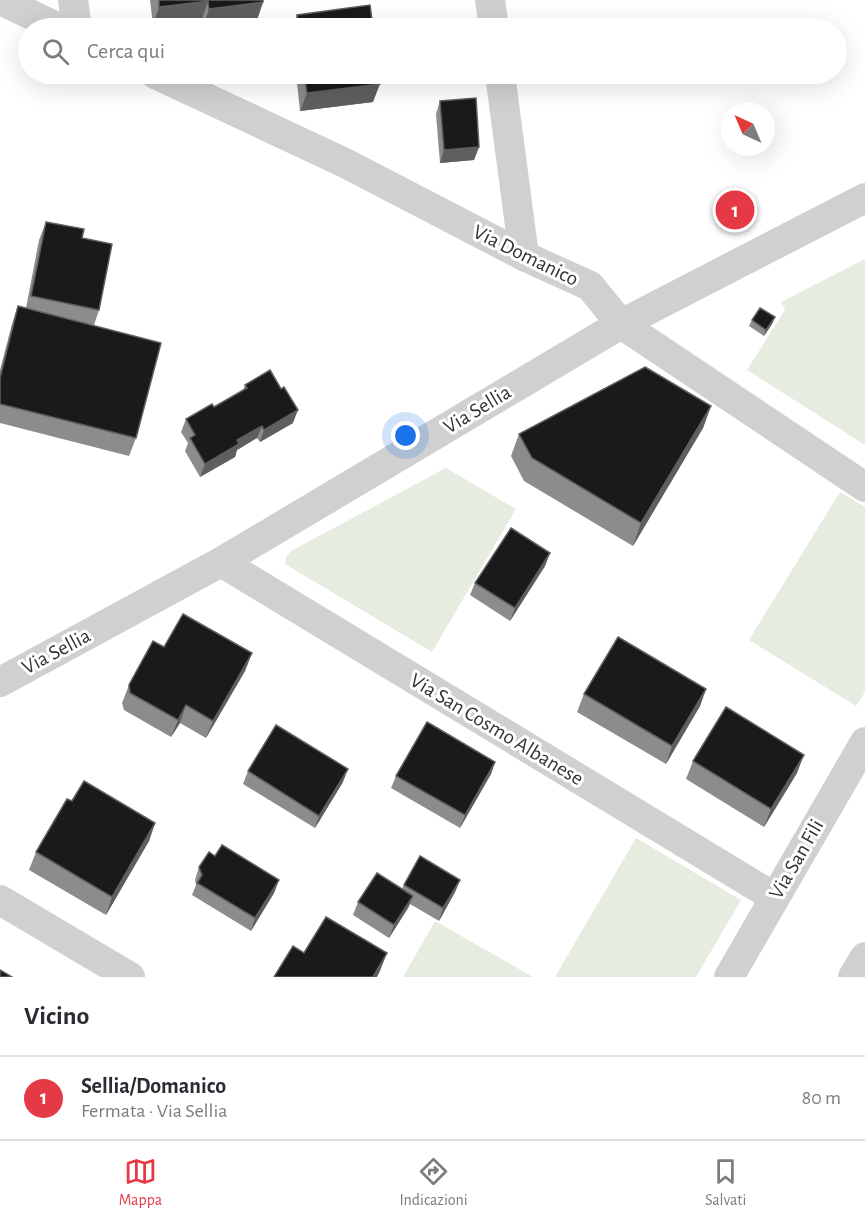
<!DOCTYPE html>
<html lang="it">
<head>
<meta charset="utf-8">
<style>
  :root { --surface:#fff; --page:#f7f7f7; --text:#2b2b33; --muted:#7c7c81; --line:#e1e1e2; --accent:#e63946 }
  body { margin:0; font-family:"Alegreya Sans",sans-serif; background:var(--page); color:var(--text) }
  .compass { position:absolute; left:721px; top:102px; width:54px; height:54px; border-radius:50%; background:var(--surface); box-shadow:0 6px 24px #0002; rotate:316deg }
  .you { position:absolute; left:406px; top:436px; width:21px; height:21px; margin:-15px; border:4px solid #fff; border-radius:50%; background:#1a73e8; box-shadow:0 0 0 9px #1a73e833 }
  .badge { display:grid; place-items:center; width:39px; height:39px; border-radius:50%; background:var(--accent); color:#fff; font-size:20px; font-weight:700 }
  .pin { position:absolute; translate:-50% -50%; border:3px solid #fff; box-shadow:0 2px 6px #0006 }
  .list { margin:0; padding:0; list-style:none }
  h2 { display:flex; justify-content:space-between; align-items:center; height:78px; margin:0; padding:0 24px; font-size:26px }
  h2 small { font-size:20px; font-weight:400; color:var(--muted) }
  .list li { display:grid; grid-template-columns:39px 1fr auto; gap:18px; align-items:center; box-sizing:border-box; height:84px; padding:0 24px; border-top:2px solid var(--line) }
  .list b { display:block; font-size:22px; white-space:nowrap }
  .list p { margin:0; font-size:20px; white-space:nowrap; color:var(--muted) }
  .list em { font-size:20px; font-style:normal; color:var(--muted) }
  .icon { flex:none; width:33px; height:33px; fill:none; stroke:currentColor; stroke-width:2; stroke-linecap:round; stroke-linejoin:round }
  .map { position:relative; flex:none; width:865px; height:977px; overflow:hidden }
  .search { position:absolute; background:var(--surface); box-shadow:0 6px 24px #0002; left:18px; right:18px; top:18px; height:66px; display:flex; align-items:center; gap:15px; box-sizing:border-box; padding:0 21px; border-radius:33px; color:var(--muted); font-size:22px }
  .sheet { height:162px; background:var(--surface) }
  nav { display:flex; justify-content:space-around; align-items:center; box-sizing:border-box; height:84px; border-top:2px solid var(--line); background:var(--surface); font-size:16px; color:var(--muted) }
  nav a { display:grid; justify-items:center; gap:3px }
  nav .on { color:var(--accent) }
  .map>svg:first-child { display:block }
</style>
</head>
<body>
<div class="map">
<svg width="865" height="977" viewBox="0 0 865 977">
  <rect width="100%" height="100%" fill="#fff"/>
  <g fill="#e6ecdf">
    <path d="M 865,259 L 865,445 L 747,370 L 785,310 L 781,302 Z"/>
    <path d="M 446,468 L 516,509 L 432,652 L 285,564 L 286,557 L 291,551 Z"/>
    <path d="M 840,492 L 865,507 L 865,692 L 856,706 L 749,640 Z"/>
    <path d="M 636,838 L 741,900 L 696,977 L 555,977 Z"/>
    <path d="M 435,921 L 533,977 L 403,977 Z"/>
  </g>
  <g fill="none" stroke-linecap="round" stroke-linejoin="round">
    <g stroke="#d0d0d0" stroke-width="30">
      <path d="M 0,0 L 59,28"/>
      <path d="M 73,0 L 77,28"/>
      <path d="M 490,0 L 494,28"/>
      <path d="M 155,74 L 345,163 L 524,256 L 590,286 L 621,324 L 865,487"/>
      <path d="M 500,74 L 524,256"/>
      <path d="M 221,562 L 774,897"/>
      <path d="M 0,682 L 221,562 L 621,324 L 865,198"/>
      <path d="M 0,900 L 130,977"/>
      <path d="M 729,977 L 865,742"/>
      <path d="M 853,977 L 865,957"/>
    </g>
  </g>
  <g fill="#8c8c8c">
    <path d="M 150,0 L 263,0 L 263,2 L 257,20 L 203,27 L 202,19 L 153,25 Z"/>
    <path d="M 297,15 L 373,28 L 292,28 Z"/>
    <path d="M 296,74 L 378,74 L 373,102 L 300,111 Z"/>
    <path d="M 440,101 L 479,147 L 474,160 L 440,163 L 436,114 Z"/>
    <path d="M 46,222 L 82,238 L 99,310 L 94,325 L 136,438 L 129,456 L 0,423 L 0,370 L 12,324 L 18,306 L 26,308 L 39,240 Z"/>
    <path d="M 775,317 L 772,324 L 764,336 L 749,326 L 752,320 Z"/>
    <path d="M 245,385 L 293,423 L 260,442 L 257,438 L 237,450 L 235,457 L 200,477 L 185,451 L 188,443 L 181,432 L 186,419 L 214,407 L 243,391 Z"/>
    <path d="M 711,406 L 703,428 L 633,546 L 524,481 L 511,456 L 519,434 Z"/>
    <path d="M 550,553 L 545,566 L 510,621 L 470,595 L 475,583 Z"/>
    <path d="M 164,647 L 252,653 L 245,671 L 206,738 L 180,723 L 171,737 L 124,710 L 122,703 L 129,685 Z"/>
    <path d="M 706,689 L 700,706 L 666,764 L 577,712 L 584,694 Z"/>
    <path d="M 693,761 L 797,773 L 764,827 L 686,779 Z"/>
    <path d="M 495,762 L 491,774 L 460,828 L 391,788 L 396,776 Z"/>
    <path d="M 248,771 L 343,782 L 315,828 L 243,784 Z"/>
    <path d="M 72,801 L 155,823 L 149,841 L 106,915 L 29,870 L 36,852 Z"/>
    <path d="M 215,856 L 279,880 L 274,893 L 251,931 L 192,895 L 196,885 L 195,880 L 199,867 Z"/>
    <path d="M 460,880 L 455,892 L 439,921 L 410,904 L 408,908 L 389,938 L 353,915 L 358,902 L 402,889 L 404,885 Z"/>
  </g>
  <g fill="#5f5f5f">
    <path d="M 208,1 L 202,19 L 153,25 L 159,7 Z"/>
    <path d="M 263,2 L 257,20 L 203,27 L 209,9 Z"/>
    <path d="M 380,84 L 373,102 L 300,111 L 307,93 Z"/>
    <path d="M 479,147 L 474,160 L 440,163 L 444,150 Z"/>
    <path d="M 775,317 L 772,324 L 764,336 L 766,330 Z"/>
    <path d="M 711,406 L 703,428 L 633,546 L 641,523 Z"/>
    <path d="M 298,410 L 293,423 L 260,442 L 264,430 Z"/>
    <path d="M 262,426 L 257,438 L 237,450 L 235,457 L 200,477 L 205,464 L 237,440 Z"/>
    <path d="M 550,553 L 545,566 L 510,621 L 515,608 Z"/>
    <path d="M 252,653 L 245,671 L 206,738 L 213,721 Z"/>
    <path d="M 706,689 L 700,706 L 666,764 L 672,746 Z"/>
    <path d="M 186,705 L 180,723 L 171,737 L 178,720 Z"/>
    <path d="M 804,755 L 797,773 L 764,827 L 771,809 Z"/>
    <path d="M 495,762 L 491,774 L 460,828 L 465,815 Z"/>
    <path d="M 348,769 L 343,782 L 315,828 L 319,816 Z"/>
    <path d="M 155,823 L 149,841 L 106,915 L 112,897 Z"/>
    <path d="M 279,880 L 274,893 L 251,931 L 255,918 Z"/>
    <path d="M 460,880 L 455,892 L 439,921 L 443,908 Z"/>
    <path d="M 413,896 L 408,908 L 389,938 L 394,925 Z"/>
    <path d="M 387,953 L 380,971 L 377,977 L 373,977 Z"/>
  </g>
  <g fill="#1a1a1a" stroke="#5f5f5f" stroke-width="1.5">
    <path d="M 159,0 L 263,0 L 263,2 L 209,9 L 208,1 L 159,7 Z"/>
    <path d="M 370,5 L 373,28 L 299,28 L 297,15 Z"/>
    <path d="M 304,74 L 378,74 L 380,84 L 307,93 Z"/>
    <path d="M 476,98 L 479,147 L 444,150 L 440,101 Z"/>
    <path d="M 46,222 L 84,229 L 82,238 L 112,244 L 99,310 L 31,296 Z"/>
    <path d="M 18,306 L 161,343 L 136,438 L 0,404 L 0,378 Z"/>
    <path d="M 760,308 L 775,317 L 766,330 L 752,320 Z"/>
    <path d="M 645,367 L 711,406 L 641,523 L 532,458 L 519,434 Z"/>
    <path d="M 270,370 L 281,389 L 284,387 L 298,410 L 264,430 L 262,426 L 237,440 L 239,444 L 205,464 L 190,438 L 195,435 L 186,419 L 212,404 L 214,407 L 247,388 L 245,385 Z"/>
    <path d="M 511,528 L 550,553 L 515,608 L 475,583 Z"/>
    <path d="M 183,614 L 252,653 L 213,721 L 186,705 L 178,720 L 130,693 L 129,685 L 153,641 L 164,647 Z"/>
    <path d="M 618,637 L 706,689 L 672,746 L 584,694 Z"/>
    <path d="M 726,707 L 804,755 L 771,809 L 693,761 Z"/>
    <path d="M 427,722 L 495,762 L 465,815 L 396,776 Z"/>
    <path d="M 276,725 L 348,769 L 319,816 L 248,771 Z"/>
    <path d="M 84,781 L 155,823 L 112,897 L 36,852 L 67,799 L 72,801 Z"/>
    <path d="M 222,845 L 279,880 L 255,918 L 197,883 L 202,875 L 199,867 L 209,852 L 215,856 Z"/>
    <path d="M 420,856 L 460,880 L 443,908 L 404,885 Z"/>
    <path d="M 377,873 L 413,896 L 394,925 L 358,902 Z"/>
    <path d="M 326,917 L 387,953 L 373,977 L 274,977 L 293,946 L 304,953 Z"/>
    <path d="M 0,970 L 12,977 L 0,977 Z"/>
  </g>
  <g text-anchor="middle" stroke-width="6" stroke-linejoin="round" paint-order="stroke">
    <g font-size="21" fill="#333" stroke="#fff">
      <text transform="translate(526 255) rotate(26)" y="7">Via Domanico</text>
      <text transform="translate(477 409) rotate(-31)" y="7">Via Sellia</text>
      <text transform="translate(56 651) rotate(-28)" y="7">Via Sellia</text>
      <text transform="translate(497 729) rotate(31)" y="7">Via San Cosmo Albanese</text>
      <text transform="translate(796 859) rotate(-60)" y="7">Via San Fili</text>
    </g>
  </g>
</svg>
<svg class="compass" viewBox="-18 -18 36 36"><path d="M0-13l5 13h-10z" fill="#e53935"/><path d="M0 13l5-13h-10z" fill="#7c7c81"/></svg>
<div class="you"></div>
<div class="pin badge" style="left:735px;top:210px">1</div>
<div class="search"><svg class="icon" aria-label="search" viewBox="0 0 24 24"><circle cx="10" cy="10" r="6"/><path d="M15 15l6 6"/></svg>Cerca qui</div>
</div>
<section class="sheet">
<h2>Vicino<small></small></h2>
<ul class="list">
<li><span class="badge">1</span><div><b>Sellia/Domanico</b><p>Fermata · Via Sellia</p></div><em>80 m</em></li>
</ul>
</section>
<nav>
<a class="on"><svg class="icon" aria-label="map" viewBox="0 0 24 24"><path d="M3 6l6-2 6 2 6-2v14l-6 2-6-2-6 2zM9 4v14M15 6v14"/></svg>Mappa</a>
<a><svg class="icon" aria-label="directions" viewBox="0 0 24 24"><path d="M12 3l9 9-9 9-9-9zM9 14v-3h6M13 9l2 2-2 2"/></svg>Indicazioni</a>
<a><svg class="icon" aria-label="saved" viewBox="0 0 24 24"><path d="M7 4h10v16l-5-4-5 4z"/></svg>Salvati</a>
</nav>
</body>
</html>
